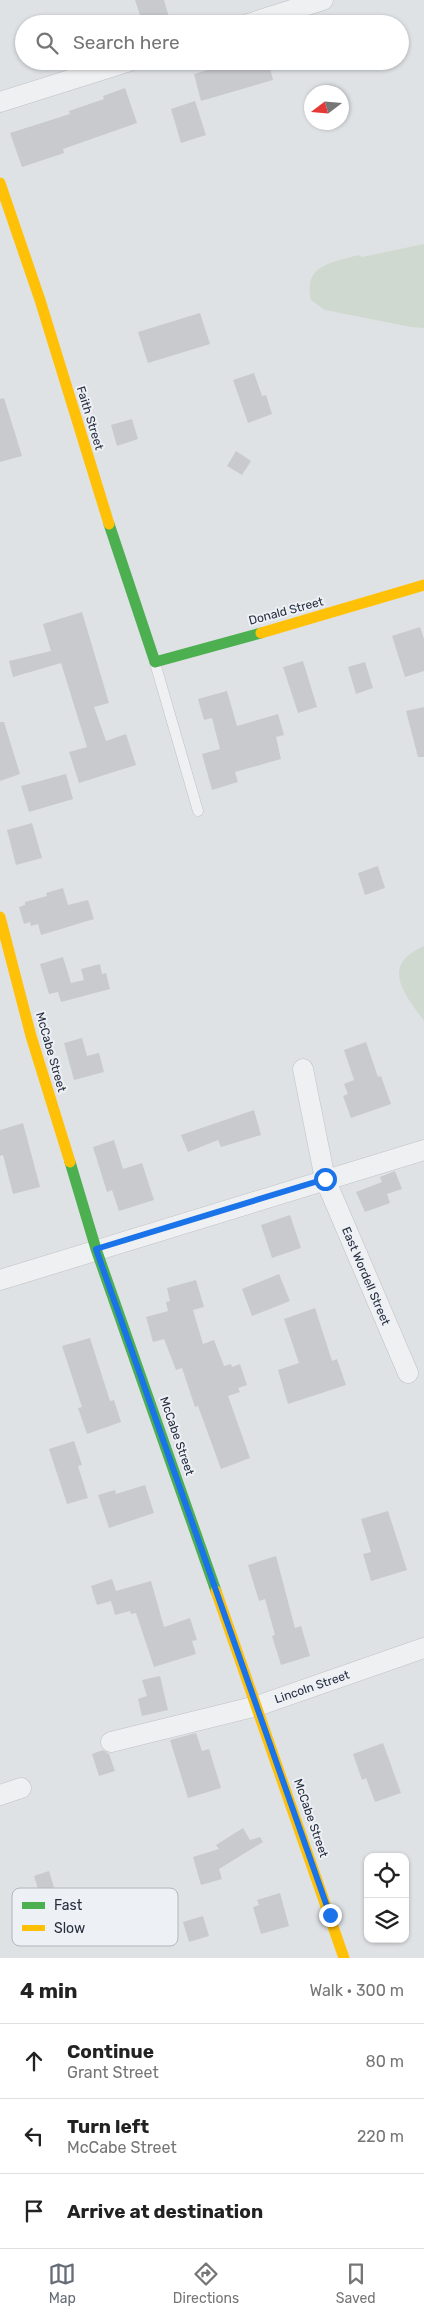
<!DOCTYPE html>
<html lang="en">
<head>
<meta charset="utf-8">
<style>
  :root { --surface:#fff; --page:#f6f6f6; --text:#222; --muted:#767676; --line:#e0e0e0; --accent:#676d78 }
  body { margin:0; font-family:Rubik,sans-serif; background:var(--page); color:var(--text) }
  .controls { position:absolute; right:15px; bottom:15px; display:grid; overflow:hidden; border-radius:10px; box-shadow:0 1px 4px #0004 }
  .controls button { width:45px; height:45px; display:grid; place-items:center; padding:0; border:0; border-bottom:1px solid var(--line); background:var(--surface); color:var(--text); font:25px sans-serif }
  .compass { position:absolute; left:304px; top:85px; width:45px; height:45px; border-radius:50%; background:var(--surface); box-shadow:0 1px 4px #0004; rotate:254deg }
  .stop { position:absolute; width:15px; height:15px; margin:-11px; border:4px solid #1a73e8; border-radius:50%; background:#fff }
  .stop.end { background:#1a73e8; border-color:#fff; box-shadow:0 1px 5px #0008 }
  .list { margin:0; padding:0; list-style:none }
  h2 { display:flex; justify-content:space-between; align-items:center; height:65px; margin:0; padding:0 20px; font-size:21px }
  h2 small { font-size:16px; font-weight:400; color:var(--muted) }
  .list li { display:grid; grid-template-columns:32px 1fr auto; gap:15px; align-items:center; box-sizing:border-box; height:75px; padding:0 20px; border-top:1px solid var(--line) }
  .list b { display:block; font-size:19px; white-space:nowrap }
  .list p { margin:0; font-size:16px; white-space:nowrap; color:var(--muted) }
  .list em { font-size:16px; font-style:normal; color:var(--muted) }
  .icon { flex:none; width:28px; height:28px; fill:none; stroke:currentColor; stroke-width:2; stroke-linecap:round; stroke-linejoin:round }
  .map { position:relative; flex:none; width:424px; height:1958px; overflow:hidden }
  .search { position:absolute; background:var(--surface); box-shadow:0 1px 4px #0004; left:15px; right:15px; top:15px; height:55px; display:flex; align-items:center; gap:12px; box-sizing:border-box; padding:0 18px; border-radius:28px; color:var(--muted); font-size:19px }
  .sheet { height:290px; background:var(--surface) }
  nav { display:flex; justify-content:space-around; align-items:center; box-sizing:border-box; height:70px; border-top:1px solid var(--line); background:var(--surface); font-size:14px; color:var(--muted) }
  nav a { display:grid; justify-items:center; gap:2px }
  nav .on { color:var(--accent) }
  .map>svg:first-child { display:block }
</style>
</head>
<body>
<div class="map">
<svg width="424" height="1958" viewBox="0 0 424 1958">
  <rect width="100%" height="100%" fill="#dfe2e5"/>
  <g fill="#cfd9d0">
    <path d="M 424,244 L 424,328 L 411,327 L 325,310 L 311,300 C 303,265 331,263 358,255 L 362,257 Z"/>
    <path d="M 424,946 L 424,1021 C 405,994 379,966 424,946 Z"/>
  </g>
  <g fill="#c8cacd">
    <path d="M 135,0 L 164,0 L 171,24 L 143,24 Z"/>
    <path d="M 237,61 L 268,61 L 273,80 L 201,101 L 194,74 Z"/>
    <path d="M 125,88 L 137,123 L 63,149 L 64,153 L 22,167 L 10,133 L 70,114 L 69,111 L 104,99 L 103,96 Z"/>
    <path d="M 195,101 L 206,135 L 181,143 L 171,109 Z"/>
    <path d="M 200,313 L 210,344 L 148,363 L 138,332 Z"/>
    <path d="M 254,373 L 262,396 L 266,395 L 272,414 L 248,423 L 233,380 Z"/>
    <path d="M 4,398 L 22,456 L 0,462 L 0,399 Z"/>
    <path d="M 132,419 L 138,439 L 117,446 L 111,425 Z"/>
    <path d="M 236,451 L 251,461 L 242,475 L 227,466 Z"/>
    <path d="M 82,612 L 109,703 L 94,707 L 106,741 L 126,734 L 136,765 L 79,783 L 69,752 L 87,747 L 61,663 L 13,677 L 9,661 L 51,651 L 43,624 Z"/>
    <path d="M 420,627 L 424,639 L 424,671 L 405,677 L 392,636 Z"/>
    <path d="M 303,661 L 317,707 L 298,713 L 283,667 Z"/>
    <path d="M 365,662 L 373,688 L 356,694 L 348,667 Z"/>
    <path d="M 227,691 L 237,726 L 278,714 L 284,735 L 276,737 L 281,759 L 235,772 L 238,782 L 212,790 L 202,754 L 220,749 L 212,718 L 204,720 L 198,699 Z"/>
    <path d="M 424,707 L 424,757 L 418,757 L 406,711 Z"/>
    <path d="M 0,722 L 4,722 L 20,774 L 0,781 Z"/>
    <path d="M 66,774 L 73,799 L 29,812 L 21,786 Z"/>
    <path d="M 32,823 L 42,858 L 16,865 L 7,830 Z"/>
    <path d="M 378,866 L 385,888 L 365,895 L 358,873 Z"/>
    <path d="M 63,888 L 68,905 L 88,900 L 94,919 L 41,935 L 38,924 L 31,926 L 30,922 L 24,924 L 19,907 L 25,905 L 25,902 L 47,896 L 46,893 Z"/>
    <path d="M 63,957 L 71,983 L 84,980 L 81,969 L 100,964 L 102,974 L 106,973 L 110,989 L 61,1002 L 58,992 L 49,994 L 40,964 Z"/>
    <path d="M 82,1038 L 87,1056 L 99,1053 L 104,1072 L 74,1080 L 64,1043 Z"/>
    <path d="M 366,1042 L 378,1077 L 381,1076 L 391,1104 L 351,1118 L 343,1096 L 348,1094 L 344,1084 L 354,1080 L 344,1050 Z"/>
    <path d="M 254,1110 L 261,1135 L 221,1147 L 218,1140 L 188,1152 L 181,1135 Z"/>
    <path d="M 23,1123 L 40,1187 L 13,1194 L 3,1155 L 0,1156 L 0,1130 Z"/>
    <path d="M 114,1140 L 123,1169 L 142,1163 L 154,1200 L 119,1211 L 112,1190 L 107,1192 L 93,1147 Z"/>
    <path d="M 395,1171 L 402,1189 L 387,1194 L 390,1203 L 365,1212 L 356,1192 L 382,1182 L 380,1177 Z"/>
    <path d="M 290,1215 L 301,1248 L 272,1258 L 261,1225 Z"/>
    <path d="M 279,1274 L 290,1301 L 252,1316 L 242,1289 Z"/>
    <path d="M 196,1280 L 204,1307 L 193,1310 L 203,1344 L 214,1340 L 224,1366 L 231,1364 L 232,1367 L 240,1364 L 247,1385 L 238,1388 L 240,1392 L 228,1396 L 250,1458 L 221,1469 L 198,1406 L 195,1407 L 182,1368 L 176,1370 L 164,1339 L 153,1342 L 146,1317 L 168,1311 L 166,1302 L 170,1301 L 167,1288 Z"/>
    <path d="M 315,1308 L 332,1361 L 337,1359 L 346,1385 L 288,1404 L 278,1370 L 299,1363 L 284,1319 Z"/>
    <path d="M 90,1338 L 110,1401 L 114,1400 L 121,1422 L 87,1434 L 78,1408 L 82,1407 L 62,1346 Z"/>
    <path d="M 74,1441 L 82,1465 L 78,1466 L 88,1498 L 67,1504 L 49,1449 Z"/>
    <path d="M 145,1485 L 154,1513 L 109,1528 L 98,1495 L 115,1490 L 116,1494 Z"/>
    <path d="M 388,1511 L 407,1570 L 371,1581 L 363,1554 L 371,1552 L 361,1519 Z"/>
    <path d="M 276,1556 L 295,1628 L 301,1626 L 310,1656 L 281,1665 L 272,1636 L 275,1635 L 265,1599 L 259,1601 L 248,1565 Z"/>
    <path d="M 112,1579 L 116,1591 L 151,1581 L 164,1627 L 190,1618 L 197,1640 L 192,1641 L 196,1654 L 154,1667 L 136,1613 L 131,1614 L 130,1611 L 115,1615 L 111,1601 L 97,1605 L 91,1586 Z"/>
    <path d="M 160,1676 L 168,1710 L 142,1716 L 138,1699 L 147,1696 L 142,1680 Z"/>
    <path d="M 196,1733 L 202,1751 L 209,1749 L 221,1788 L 188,1798 L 170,1740 Z"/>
    <path d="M 383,1743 L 401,1793 L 375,1802 L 366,1778 L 362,1780 L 353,1754 Z"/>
    <path d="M 103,1750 L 109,1754 L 115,1771 L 99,1776 L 92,1754 Z"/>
    <path d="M 243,1828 L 250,1840 L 260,1837 L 263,1842 L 219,1869 L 222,1879 L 201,1885 L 193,1857 L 219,1849 L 216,1845 Z"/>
    <path d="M 49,1871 L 54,1887 L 39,1892 L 34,1876 Z"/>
    <path d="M 280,1893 L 289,1926 L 261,1934 L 253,1907 L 259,1905 L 257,1900 Z"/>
    <path d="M 203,1916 L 209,1936 L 189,1942 L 183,1922 Z"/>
  </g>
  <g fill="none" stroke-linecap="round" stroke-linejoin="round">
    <defs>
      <path id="lane" d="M 155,663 L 198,811"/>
      <g id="street">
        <path d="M 248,24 L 323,0"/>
        <path d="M 0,102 L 130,61"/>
        <path d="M 303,1069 L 325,1179 L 408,1373"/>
        <path d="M 0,1280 L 424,1150"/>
        <path d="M 111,1742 L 257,1706 L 424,1648"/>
        <path d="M 0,1795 L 21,1788"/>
      </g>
    </defs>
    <use href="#lane" stroke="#bec0c3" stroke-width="11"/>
    <use href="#street" stroke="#bec0c3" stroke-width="21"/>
    <use href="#lane" stroke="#eff0f2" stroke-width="10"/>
    <use href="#street" stroke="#eff0f2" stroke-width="20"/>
    <g stroke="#4caf50" stroke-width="11">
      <path d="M 109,524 L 155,662 L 261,633"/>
      <path d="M 70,1162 L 96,1249 L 216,1591"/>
    </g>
    <g stroke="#ffc107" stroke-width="11">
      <path d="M 0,183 L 40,300 L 109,524"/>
      <path d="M 261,633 L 424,585"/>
      <path d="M 0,917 L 31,1036 L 70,1162"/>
      <path d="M 216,1591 L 344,1958"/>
    </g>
  </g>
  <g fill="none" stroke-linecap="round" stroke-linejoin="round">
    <path stroke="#1a73e8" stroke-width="6" d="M 325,1179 L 96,1249 L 330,1915"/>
  </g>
  <g text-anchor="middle" stroke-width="4" stroke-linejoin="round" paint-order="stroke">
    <g font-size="12" fill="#272e3e" stroke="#edf0f5">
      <text transform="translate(90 418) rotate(73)" y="4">Faith Street</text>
      <text transform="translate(286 611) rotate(-15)" y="4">Donald Street</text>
      <text transform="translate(51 1052) rotate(74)" y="4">McCabe Street</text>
      <text transform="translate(366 1276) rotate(67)" y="4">East Wordell Street</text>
      <text transform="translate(177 1436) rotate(71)" y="4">McCabe Street</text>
      <text transform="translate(312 1687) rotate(-19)" y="4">Lincoln Street</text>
      <text transform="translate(311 1818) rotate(71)" y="4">McCabe Street</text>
    </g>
  </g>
  <rect x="12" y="1888" width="166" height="58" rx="8" fill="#edf0f5" stroke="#b2b6be" stroke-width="1"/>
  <rect x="22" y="1902" width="23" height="7" fill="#4caf50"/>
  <rect x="22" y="1925" width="23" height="6" fill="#ffc107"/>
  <g font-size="14" fill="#272e3e">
    <text x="54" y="1910">Fast</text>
    <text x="54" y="1933">Slow</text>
  </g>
</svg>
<div class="controls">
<button><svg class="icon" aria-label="locate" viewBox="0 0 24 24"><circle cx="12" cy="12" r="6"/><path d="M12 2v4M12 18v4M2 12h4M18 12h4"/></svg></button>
<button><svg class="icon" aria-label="layers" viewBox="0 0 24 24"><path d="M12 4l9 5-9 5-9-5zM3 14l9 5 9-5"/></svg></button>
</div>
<svg class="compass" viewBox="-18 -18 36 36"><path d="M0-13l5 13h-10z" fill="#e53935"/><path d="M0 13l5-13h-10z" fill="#767676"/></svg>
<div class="stop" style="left:325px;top:1179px"></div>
<div class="stop end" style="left:330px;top:1915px"></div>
<div class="search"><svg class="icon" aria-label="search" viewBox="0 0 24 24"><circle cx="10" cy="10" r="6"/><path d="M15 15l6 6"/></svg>Search here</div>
</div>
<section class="sheet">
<h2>4 min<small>Walk · 300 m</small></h2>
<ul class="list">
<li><svg class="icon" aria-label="ahead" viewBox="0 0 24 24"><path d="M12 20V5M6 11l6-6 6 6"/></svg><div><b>Continue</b><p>Grant Street</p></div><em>80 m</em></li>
<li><svg class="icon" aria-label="left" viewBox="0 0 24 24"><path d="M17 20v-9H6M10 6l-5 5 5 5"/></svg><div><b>Turn left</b><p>McCabe Street</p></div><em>220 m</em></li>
<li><svg class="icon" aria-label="arrive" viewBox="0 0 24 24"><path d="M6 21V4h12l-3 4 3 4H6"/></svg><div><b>Arrive at destination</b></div></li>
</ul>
</section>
<nav>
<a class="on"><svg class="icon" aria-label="map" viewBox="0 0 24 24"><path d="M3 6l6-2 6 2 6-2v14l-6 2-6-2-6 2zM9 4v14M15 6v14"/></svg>Map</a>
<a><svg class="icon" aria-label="directions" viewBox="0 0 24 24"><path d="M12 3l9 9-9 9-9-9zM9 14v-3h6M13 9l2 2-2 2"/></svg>Directions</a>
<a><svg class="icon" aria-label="saved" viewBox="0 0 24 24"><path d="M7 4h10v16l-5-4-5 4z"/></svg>Saved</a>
</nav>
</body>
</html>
